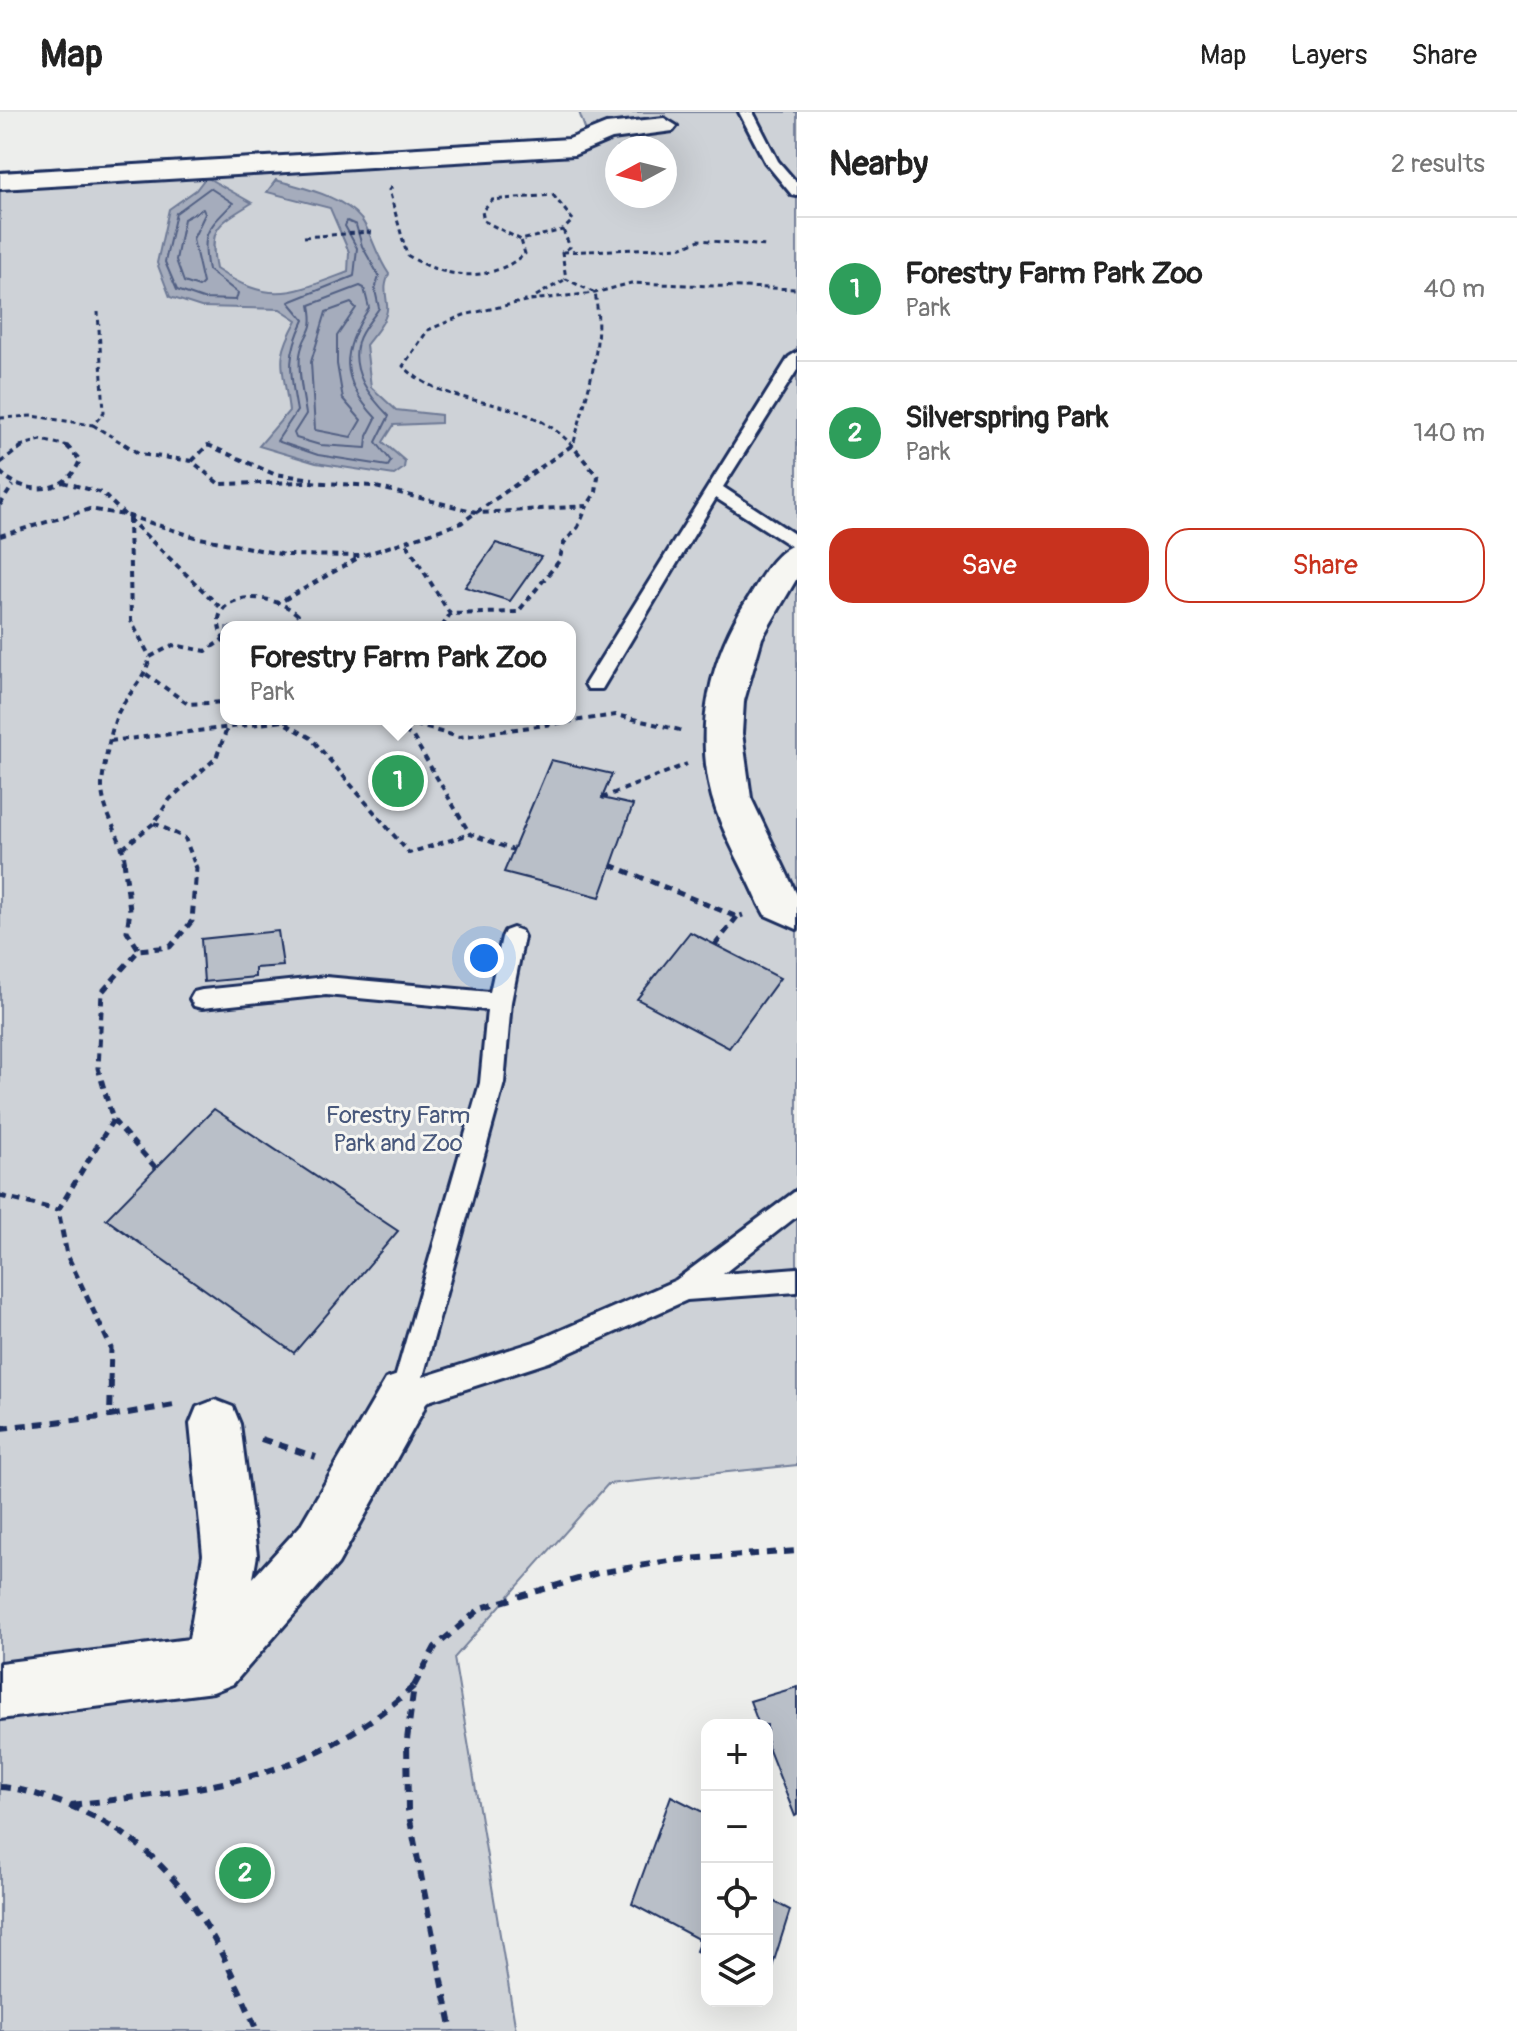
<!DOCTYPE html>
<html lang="en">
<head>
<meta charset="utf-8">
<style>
  :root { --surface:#fff; --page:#f2f2f2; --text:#222; --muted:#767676; --line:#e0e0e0; --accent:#c8321e }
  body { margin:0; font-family:Pangolin,sans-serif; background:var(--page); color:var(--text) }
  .controls { position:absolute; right:24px; bottom:24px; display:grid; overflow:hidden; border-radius:16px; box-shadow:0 8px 32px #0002 }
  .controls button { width:72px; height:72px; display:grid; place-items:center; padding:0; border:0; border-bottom:2px solid var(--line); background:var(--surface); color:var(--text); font:40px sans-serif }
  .compass { position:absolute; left:605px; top:24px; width:72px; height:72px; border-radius:50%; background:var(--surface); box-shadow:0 8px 32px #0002; rotate:263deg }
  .you { position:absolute; left:484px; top:846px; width:28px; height:28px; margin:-20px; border:6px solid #fff; border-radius:50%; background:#1a73e8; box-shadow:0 0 0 12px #1a73e833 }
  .badge { display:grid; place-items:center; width:52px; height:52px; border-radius:50%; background:var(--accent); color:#fff; font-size:26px; font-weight:700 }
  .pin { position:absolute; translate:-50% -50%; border:4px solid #fff; box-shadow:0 2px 8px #0006 }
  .popup { position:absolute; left:220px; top:509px; width:356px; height:104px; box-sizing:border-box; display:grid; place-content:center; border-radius:16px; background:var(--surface); filter:drop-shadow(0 2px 6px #0005); font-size:26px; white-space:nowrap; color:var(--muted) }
  .popup b { font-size:30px; color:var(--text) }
  .popup::after { content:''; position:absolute; left:50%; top:100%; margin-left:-16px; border:16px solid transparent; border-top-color:var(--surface) }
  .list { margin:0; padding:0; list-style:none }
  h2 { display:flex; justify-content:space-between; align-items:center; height:104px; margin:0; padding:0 32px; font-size:34px }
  h2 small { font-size:26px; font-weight:400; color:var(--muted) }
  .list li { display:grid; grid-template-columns:52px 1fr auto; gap:24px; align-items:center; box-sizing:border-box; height:144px; padding:0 32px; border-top:2px solid var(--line) }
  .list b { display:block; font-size:30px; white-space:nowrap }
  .list p { margin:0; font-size:26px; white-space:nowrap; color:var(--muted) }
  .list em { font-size:26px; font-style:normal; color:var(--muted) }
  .actions { display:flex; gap:16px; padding:24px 32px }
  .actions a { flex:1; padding:18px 0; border:2px solid var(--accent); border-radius:24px; text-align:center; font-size:28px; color:var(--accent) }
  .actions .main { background:var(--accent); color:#fff }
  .icon { flex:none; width:44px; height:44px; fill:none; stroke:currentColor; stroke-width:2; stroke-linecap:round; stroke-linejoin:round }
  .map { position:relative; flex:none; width:797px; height:1919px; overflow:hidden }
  header { display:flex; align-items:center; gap:48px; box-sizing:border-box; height:112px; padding:0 40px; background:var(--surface); border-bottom:2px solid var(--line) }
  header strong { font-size:38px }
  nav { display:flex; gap:44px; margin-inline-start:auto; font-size:28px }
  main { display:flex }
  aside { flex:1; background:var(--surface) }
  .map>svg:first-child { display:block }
</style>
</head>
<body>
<header>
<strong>Map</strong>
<nav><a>Map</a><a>Layers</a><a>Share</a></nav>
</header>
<main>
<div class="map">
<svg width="797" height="1919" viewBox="0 0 797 1919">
  <rect width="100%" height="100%" fill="#edeeec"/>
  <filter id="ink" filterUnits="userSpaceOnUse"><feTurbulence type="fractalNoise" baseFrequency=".0125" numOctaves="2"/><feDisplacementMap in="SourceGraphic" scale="16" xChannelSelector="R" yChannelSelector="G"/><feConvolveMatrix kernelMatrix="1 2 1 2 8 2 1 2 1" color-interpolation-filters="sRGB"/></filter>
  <g filter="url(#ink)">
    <path fill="#ced2d7" stroke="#74809a" stroke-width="2" fill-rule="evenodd" d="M 579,0 L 797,0 L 797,1353 L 608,1372 L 454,1546 L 516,1919 L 0,1919 L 0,59 L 588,25 ZM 617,36 L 665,36 L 665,84 L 617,84 ZM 226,515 L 570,515 L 570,607 L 226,607 Z"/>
    <path fill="#a5acbc" stroke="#6e7a96" stroke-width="2" d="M 206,65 L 252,91 C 218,112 208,115 216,157 C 271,193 290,182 348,160 L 349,140 L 330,96 L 267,80 L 276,68 C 303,76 343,84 361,107 C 371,119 376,144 389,162 C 383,177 386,179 387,193 C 389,207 374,222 366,233 L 371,275 L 396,298 L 441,303 L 441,311 L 394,313 L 383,330 L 405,349 L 404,356 L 394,363 L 316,351 L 259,334 L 289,299 C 284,254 273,251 297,208 L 280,197 L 201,195 L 170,185 L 157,151 L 169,97 L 196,78 Z"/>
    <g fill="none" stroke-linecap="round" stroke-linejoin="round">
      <g stroke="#526184" stroke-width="2">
        <path d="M 210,76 L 233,91 C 207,118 201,119 208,158 L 238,181 L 236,188 L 203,187 L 177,178 L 165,150 L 176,101 Z"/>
        <path d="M 203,97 L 205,102 L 193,127 L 203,171 L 199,175 L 184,170 L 176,148 L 184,107 Z"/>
        <path d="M 347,109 L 356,113 L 362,134 L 379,164 L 375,178 L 379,196 C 373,206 361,218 358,230 C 350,260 370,285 389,304 L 376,330 L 391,349 L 388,354 L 318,343 L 277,329 L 297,299 C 290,260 286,244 304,208 L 289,190 L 354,164 L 357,136 L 345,114 Z"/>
        <path d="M 360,174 L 364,176 L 369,196 C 341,239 339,267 376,306 L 367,324 L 366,336 L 320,333 L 296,326 L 294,321 L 306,302 C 303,283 298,262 300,243 C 304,218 316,223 310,193 Z"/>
        <path d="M 351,191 L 356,196 L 337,224 L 337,252 L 343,287 L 361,308 L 351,325 L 315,318 L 311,250 L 326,200 Z"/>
      </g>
    </g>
    <g fill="#b9bfc8" stroke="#1b2f5e" stroke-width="2">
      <path d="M 496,431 L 541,445 L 510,489 L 465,475 Z"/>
      <path d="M 551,648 L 612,662 L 602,686 L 633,693 L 600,785 L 504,760 Z"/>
      <path d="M 278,819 L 283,854 L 255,856 L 255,865 L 204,870 L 201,827 Z"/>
      <path d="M 690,820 L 780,866 L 729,936 L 637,887 Z"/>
      <path d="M 214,997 L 398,1119 L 294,1241 L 106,1107 Z"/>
      <path d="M 797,1575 L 797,1703 L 795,1704 L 767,1633 L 767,1613 L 759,1613 L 750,1589 Z"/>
      <path d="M 671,1684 L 707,1702 L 707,1844 L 696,1839 L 700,1828 L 632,1792 Z"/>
      <path d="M 767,1786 L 790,1798 L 767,1871 Z"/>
    </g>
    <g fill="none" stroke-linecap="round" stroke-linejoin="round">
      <defs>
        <g id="lane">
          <path d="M 739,0 L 753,0 L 778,49 L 797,71 L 797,84 L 792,83 L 765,50 Z"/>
          <path d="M 797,240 L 797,258 L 723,375 L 797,424 L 797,438 L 716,386 L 602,577 L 588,577 L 585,572 L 789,245 Z"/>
          <path d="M 513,816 L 521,819 L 524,825 L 511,890 L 504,971 L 423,1265 L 534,1230 L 676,1168 L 797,1078 L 797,1104 L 723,1162 L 797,1156 L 797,1180 L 687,1188 L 549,1250 L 404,1297 L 394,1293 L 390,1284 L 480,971 L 487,898 L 326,883 L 202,896 L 194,894 L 190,887 L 194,880 L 202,878 L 326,865 L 490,880 L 502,825 L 505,819 Z"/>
        </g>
        <g id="street">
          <path d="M 664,6 L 677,14 L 673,19 L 612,27 L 574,43 L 0,77 L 0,61 L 569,27 L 606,12 Z"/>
          <path d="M 797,432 L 797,466 L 762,526 L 744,589 L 742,621 L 751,686 L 797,783 L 797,817 L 765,803 L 759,792 C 744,756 722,722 712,685 C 694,616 710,544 749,485 C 761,466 774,438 797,432 Z"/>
          <path d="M 404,1261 L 422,1267 L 429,1284 L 422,1301 L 338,1452 L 233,1572 L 213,1580 L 0,1607 L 0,1551 L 189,1527 L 203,1443 L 190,1312 L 197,1295 L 215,1288 L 233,1295 L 240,1312 L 257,1443 L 253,1466 L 300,1414 L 386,1267 Z"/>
        </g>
      </defs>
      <use href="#lane" stroke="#1b2f5e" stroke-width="6"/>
      <use href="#street" stroke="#1b2f5e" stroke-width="6"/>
      <g stroke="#1b2f5e" stroke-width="3" stroke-dasharray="5 4" stroke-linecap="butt">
        <path d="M 392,75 L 389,78 L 407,143 C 446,167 488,172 525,142 L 521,128"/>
        <path d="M 553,83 L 573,108 L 563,118 L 521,128 L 484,109 L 482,99 L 492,88 Z"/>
        <path d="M 563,118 L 570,135 L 562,140 L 566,167 L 595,181 C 605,234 586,283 573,334"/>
        <path d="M 304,125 L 370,120 L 372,125"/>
        <path d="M 563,140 L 683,135 L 699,128 L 766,134"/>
        <path d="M 536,184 L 566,167"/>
        <path d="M 0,306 L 32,304 L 93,313 L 104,300 L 98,200"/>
        <path d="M 93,313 L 127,334"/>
        <path d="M 20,334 L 41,328 L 68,334"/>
        <path d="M 207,334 L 210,334"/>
        <path d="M 573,334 C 520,277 453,303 403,254 L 428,218 L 464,203 L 530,188 L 595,181 L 631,171 L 797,177"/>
      </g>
      <g stroke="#1b2f5e" stroke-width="4" stroke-dasharray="6 5" stroke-linecap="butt">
        <path d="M 124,332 L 140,342 L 192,349 L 219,372 L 309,370 L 372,374 L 480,401 L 587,394 L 596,380 L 598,365 L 571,332"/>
        <path d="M 192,349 L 208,333 L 274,362 L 313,367"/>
        <path d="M 0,351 L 25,332"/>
        <path d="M 0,360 C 24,384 67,383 80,348 L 65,332"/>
        <path d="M 63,370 L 102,381 L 222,497"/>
        <path d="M 0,393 L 13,373"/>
        <path d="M 129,406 L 131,509 L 150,545"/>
        <path d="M 0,424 L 90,397 L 129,404 L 195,425 L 285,443 L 361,444 L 461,411 L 574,332"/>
        <path d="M 407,432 L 450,502 L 518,500 L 559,449 L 564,431 L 578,415 L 587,394"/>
        <path d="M 284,488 L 358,446"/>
        <path d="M 442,515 L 450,502"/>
        <path d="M 225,529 C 198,482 267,474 298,503 L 298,515"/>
        <path d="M 146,562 L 188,592 L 226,590"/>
        <path d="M 277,607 L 311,626 L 409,741 L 470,722"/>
        <path d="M 386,607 L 413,625 L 470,722 L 513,738"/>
        <path d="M 394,607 L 459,625 L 616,603 L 684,619"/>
        <path d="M 110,629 L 302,607"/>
        <path d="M 602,686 L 687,652"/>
        <path d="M 154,711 L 185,726 L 194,750"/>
        <path d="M 123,736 L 154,711 L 170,687 L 216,646 L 227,617"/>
        <path d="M 125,750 C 122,723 101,700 102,672 C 103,656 112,612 119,599 C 130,579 145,567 150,545 L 173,533 L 206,539 L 222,528 L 226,530"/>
      </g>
      <g stroke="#1b2f5e" stroke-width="5" stroke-dasharray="8 6" stroke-linecap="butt">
        <path d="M 124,748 L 130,798 L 127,819 L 139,838"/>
        <path d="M 611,753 L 737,805 L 743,803"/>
        <path d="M 715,833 L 737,805"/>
        <path d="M 113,1008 L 156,1056"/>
        <path d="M 0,1084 L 57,1098"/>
        <path d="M 110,1270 L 111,1236 L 67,1143 L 58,1098 L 113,1008 L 98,956 L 102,880 L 139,838 L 170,835 L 192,809 L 196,756 L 193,748"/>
      </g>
      <g stroke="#1b2f5e" stroke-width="6" stroke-dasharray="10 8" stroke-linecap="butt">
        <path d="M 111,1268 L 110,1304 L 174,1293"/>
        <path d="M 0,1316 L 110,1304"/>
        <path d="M 261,1327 L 316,1345"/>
        <path d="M 414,1574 L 435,1535 L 481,1496 L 598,1461 L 675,1448 L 797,1439"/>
        <path d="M 0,1675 C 22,1676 45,1685 65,1692 C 173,1732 215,1819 257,1919"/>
        <path d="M 71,1693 C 209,1676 305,1671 414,1574 L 407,1628 L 408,1698 L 452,1919"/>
      </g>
      <use href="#lane" fill="#f6f6f2" fill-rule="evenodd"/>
      <use href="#street" fill="#f6f6f2" fill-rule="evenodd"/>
    </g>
  </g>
  <g text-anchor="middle" stroke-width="6" stroke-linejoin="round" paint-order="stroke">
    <g font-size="24" fill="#48587c" stroke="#f6f6f2">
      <text x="398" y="1011">Forestry Farm<tspan x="398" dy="28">Park and Zoo</tspan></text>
    </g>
  </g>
</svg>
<div class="controls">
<button>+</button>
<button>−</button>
<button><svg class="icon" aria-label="locate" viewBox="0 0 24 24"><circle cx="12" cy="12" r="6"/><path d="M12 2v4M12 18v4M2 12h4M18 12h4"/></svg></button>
<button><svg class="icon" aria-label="layers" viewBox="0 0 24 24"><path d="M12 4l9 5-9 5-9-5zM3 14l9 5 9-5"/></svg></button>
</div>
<svg class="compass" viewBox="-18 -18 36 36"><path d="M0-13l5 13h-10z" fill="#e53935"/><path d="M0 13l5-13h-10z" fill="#767676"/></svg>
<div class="you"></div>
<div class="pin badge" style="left:398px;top:669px;background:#2e9e5b">1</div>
<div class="popup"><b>Forestry Farm Park Zoo</b>Park</div>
<div class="pin badge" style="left:245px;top:1761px;background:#2e9e5b">2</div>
</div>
<aside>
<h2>Nearby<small>2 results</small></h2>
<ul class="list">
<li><span class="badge" style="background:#2e9e5b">1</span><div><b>Forestry Farm Park Zoo</b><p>Park</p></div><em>40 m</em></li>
<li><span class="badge" style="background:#2e9e5b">2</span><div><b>Silverspring Park</b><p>Park</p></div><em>140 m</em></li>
</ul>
<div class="actions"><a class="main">Save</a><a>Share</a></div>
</aside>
</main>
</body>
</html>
